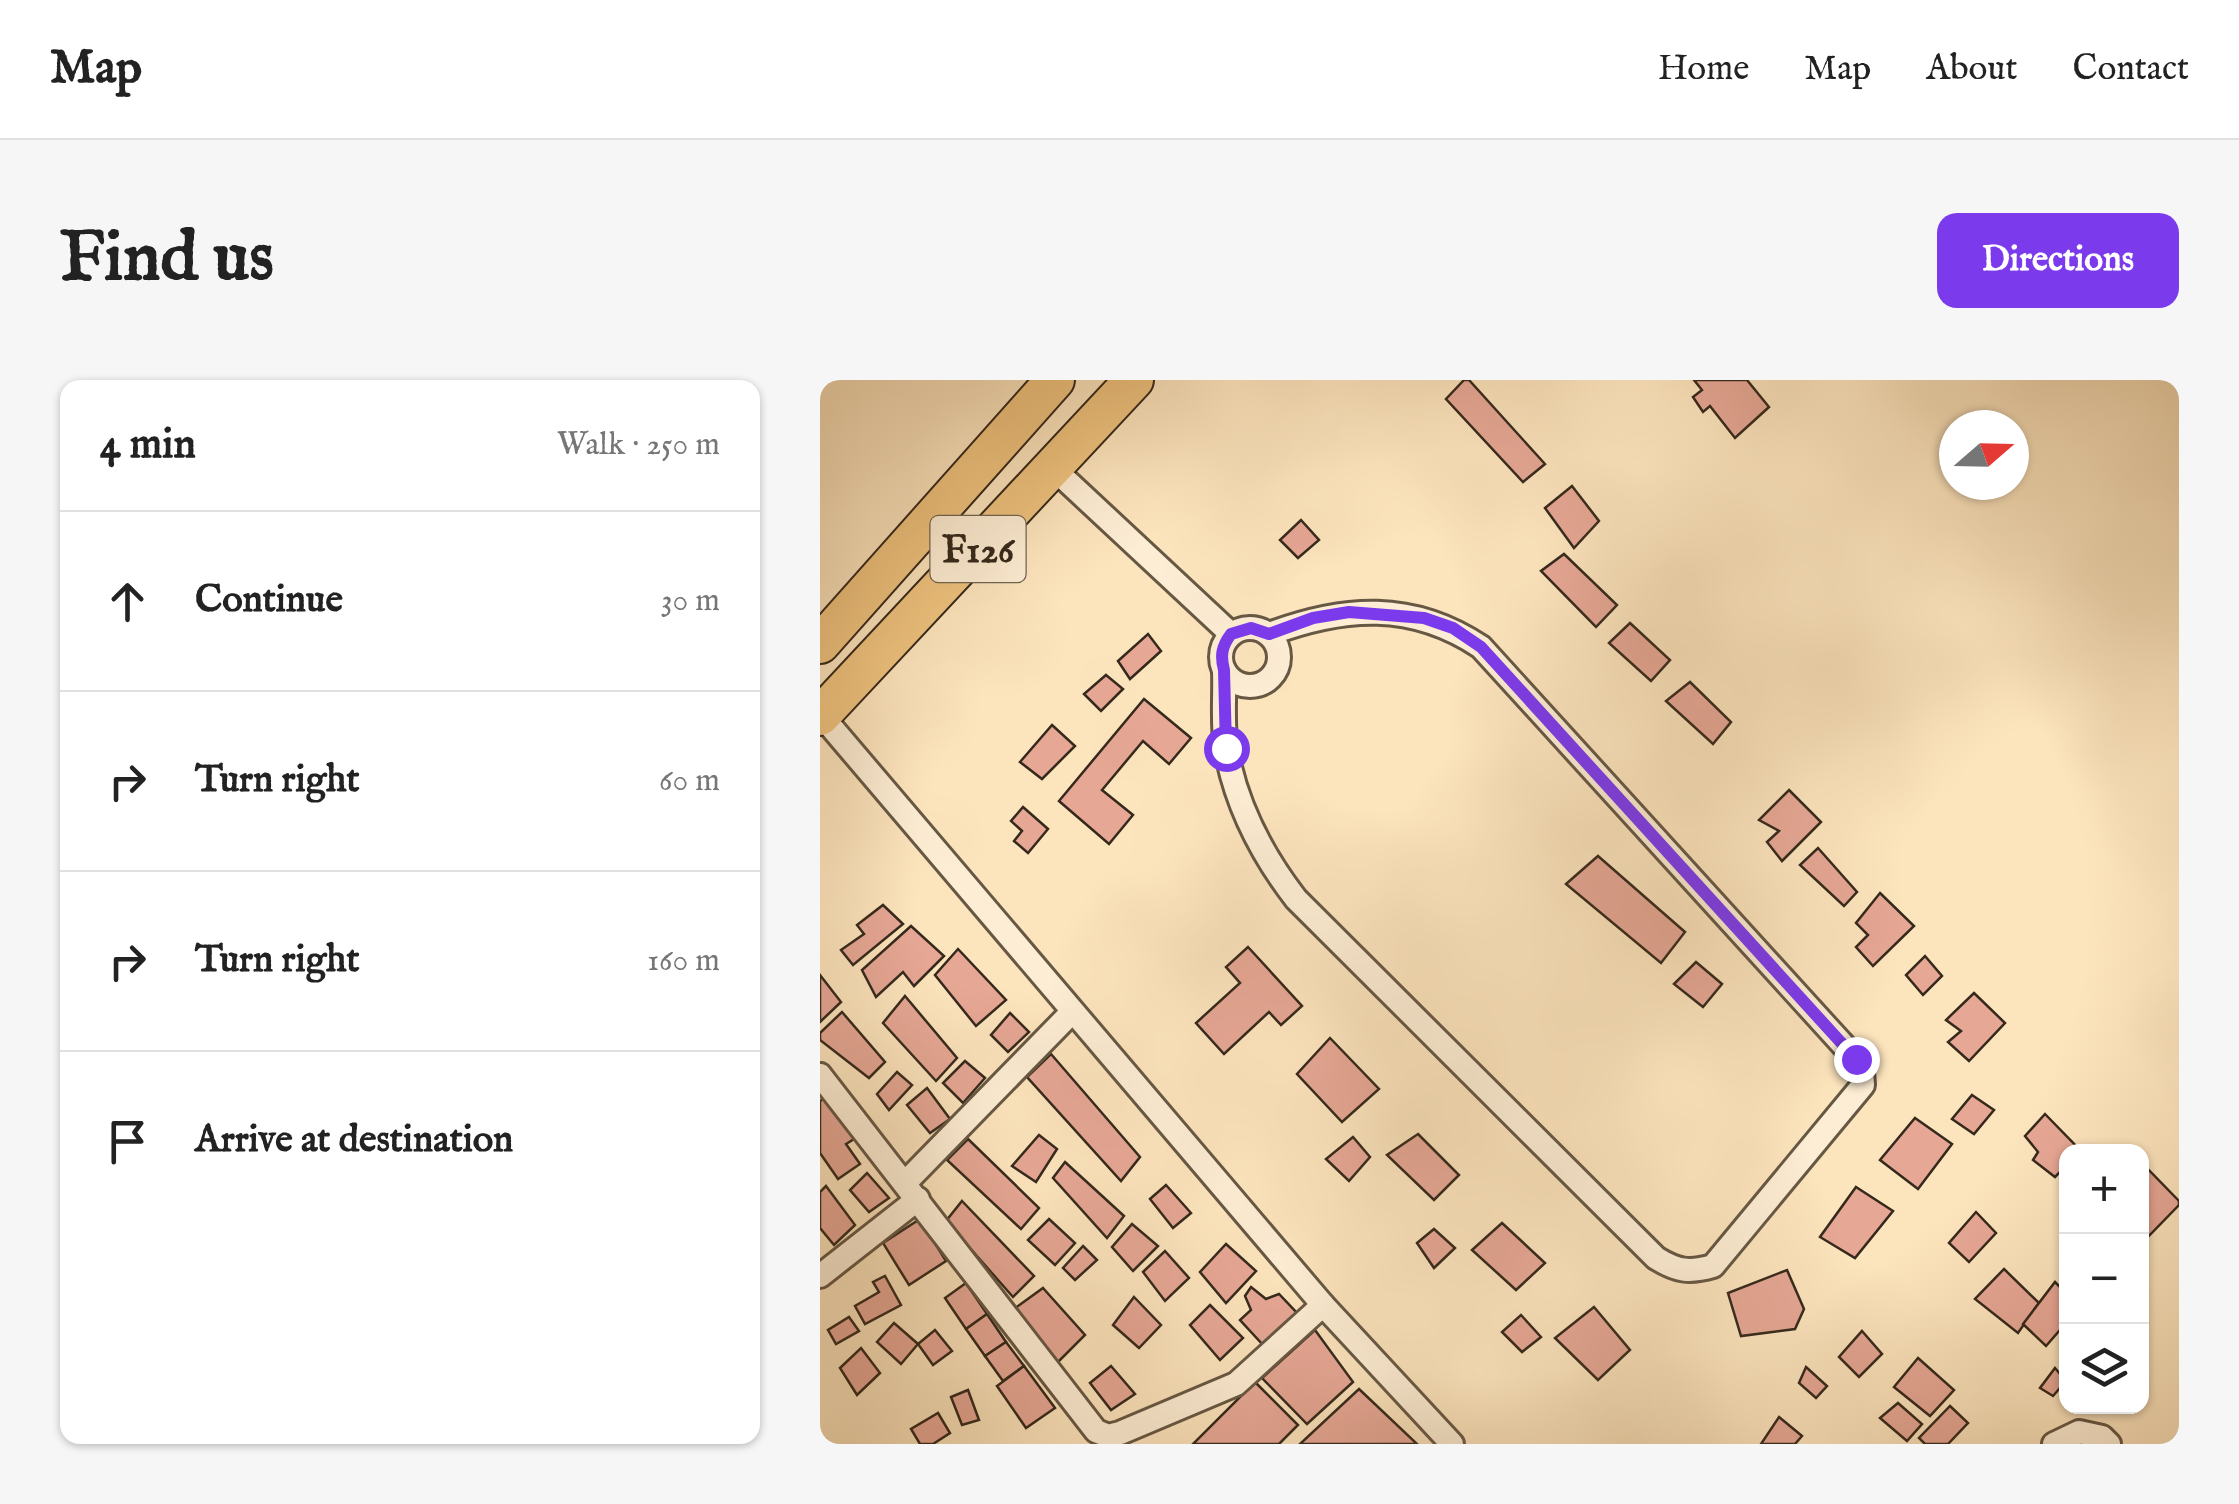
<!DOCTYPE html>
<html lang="en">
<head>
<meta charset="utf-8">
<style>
  :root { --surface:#fff; --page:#f6f6f6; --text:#222; --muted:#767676; --line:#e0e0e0; --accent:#7c3aed }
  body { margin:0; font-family:"IM FELL English",serif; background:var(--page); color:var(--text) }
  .controls { position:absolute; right:30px; bottom:30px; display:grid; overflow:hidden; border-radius:20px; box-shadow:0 2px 8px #0004 }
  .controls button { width:90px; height:90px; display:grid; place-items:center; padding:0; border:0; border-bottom:2px solid var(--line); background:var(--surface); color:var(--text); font:50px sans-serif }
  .compass { position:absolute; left:1119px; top:30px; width:90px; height:90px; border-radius:50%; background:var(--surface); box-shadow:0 2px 8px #0004; rotate:70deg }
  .stop { position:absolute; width:30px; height:30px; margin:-22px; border:8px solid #7c3aed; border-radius:50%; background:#fff }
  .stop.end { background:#7c3aed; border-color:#fff; box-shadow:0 2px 10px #0008 }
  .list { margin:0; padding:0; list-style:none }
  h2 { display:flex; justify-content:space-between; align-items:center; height:130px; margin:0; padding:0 40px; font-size:42px }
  h2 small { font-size:32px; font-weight:400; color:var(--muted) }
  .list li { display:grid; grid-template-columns:65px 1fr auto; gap:30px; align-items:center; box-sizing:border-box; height:180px; padding:0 40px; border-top:2px solid var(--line) }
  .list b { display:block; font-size:38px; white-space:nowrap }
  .list em { font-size:32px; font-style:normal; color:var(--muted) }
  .icon { flex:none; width:55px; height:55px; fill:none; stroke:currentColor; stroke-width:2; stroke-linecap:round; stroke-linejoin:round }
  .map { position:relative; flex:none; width:1359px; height:1064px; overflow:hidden; border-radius:20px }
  header { display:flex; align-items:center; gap:60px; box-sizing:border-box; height:140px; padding:0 50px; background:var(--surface); border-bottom:2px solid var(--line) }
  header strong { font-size:48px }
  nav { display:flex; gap:55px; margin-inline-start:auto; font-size:35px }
  .intro { display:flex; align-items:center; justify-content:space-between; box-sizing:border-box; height:240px; padding:0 60px }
  h1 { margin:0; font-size:70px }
  .button { padding:25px 45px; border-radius:20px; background:var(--accent); color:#fff; font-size:35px; font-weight:700 }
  main { display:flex; gap:60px; padding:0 60px }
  aside { flex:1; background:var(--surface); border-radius:20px; box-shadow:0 2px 8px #0004 }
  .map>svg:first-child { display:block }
</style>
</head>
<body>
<header>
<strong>Map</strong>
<nav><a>Home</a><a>Map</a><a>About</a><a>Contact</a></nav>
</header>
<div class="intro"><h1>Find us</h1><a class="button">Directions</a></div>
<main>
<aside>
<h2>4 min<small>Walk · 250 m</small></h2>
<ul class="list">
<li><svg class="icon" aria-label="ahead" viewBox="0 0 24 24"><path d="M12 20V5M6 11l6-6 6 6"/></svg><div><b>Continue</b></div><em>30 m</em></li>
<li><svg class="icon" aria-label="right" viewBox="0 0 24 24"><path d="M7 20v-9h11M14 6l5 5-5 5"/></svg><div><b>Turn right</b></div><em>60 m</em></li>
<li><svg class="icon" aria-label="right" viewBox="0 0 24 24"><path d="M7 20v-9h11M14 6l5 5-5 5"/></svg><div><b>Turn right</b></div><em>160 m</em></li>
<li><svg class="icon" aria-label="arrive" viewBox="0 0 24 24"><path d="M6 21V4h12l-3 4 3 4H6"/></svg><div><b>Arrive at destination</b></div></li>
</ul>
</aside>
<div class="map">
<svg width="1359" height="1064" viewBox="0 0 1359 1064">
  <rect width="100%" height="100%" fill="#fce4bd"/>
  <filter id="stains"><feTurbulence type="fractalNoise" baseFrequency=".002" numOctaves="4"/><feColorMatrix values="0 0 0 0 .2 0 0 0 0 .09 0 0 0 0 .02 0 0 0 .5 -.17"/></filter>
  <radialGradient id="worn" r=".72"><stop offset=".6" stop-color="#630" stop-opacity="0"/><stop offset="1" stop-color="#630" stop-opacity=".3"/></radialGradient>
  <g fill="#e6a795" stroke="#35291c" stroke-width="2.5">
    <path d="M 644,0 L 649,0 L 725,84 L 703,102 L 626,19 Z"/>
    <path d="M 874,0 L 927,0 L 949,27 L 915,58 L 890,26 L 883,32 L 873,17 L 882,10 Z"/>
    <path d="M 752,106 L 779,141 L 754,168 L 725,128 Z"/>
    <path d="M 481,140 L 499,160 L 478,178 L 460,160 Z"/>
    <path d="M 744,174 L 797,225 L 776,247 L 721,191 Z"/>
    <path d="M 810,243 L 850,280 L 831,301 L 789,263 Z"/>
    <path d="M 328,254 L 341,271 L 310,299 L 298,281 Z"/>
    <path d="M 286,295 L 303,309 L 281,331 L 264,314 Z"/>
    <path d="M 870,302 L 911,342 L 893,364 L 846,321 Z"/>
    <path d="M 324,319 L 371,358 L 349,384 L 323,361 L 282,410 L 313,435 L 289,464 L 239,421 Z"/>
    <path d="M 232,345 L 255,366 L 222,399 L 200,382 Z"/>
    <path d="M 969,410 L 1001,442 L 962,481 L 947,462 L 959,451 L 939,440 Z"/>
    <path d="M 203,427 L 228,449 L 208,473 L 194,461 L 202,451 L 191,441 Z"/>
    <path d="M 998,468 L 1037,512 L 1024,526 L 980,485 Z"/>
    <path d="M 778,476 L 865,552 L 841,583 L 746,504 Z"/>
    <path d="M 1060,513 L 1094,546 L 1053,586 L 1036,567 L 1048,555 L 1036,543 Z"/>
    <path d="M 63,525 L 83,544 L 33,585 L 21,570 L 44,554 L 37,545 Z"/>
    <path d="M 91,546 L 124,576 L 94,606 L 83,592 L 56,617 L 42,590 Z"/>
    <path d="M 428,567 L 482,626 L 461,645 L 449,632 L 404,674 L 376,643 L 420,603 L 406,587 Z"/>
    <path d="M 138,569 L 186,620 L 156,646 L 115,595 Z"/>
    <path d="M 1105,576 L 1122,596 L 1103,615 L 1086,595 Z"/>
    <path d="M 876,582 L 902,604 L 883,627 L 854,604 Z"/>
    <path d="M 0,595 L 21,622 L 0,642 Z"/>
    <path d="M 1154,613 L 1185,643 L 1149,681 L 1128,662 L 1141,651 L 1126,640 Z"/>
    <path d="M 85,616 L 137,678 L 116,701 L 63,643 Z"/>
    <path d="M 22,632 L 65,682 L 49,698 L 0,660 L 0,653 Z"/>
    <path d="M 190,633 L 209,652 L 188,672 L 171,655 Z"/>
    <path d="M 510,658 L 559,709 L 522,742 L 477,694 Z"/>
    <path d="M 231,674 L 320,777 L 301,801 L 207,697 Z"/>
    <path d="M 145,681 L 165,698 L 143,723 L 123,703 Z"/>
    <path d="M 77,692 L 92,705 L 69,730 L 57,714 Z"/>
    <path d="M 107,708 L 130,739 L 110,753 L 87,725 Z"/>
    <path d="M 1152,715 L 1174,730 L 1154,754 L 1132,739 Z"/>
    <path d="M 6,717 L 34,759 L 26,764 L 40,784 L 18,799 L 0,773 L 0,721 Z"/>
    <path d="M 1225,734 L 1261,771 L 1246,772 L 1246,786 L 1235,797 L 1213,780 L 1218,772 L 1205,756 Z"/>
    <path d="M 1095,738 L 1132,764 L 1098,809 L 1060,780 Z"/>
    <path d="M 598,754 L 639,795 L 614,820 L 567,775 Z"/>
    <path d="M 219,755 L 237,769 L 216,802 L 192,786 Z"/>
    <path d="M 533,757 L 550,777 L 529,801 L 506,779 Z"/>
    <path d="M 148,759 L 219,828 L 201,849 L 127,780 Z"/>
    <path d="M 245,782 L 304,836 L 287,858 L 233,798 Z"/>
    <path d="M 1322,783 L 1359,821 L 1359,825 L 1322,863 Z"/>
    <path d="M 47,793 L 69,818 L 49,832 L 30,810 Z"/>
    <path d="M 346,805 L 371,833 L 353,848 L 330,819 Z"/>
    <path d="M 6,806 L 35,845 L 14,865 L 0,848 L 0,812 Z"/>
    <path d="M 1036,807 L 1073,831 L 1035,878 L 1000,857 Z"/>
    <path d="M 142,821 L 214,896 L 193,917 L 126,841 Z"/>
    <path d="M 1156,832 L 1176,853 L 1149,882 L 1129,863 Z"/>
    <path d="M 100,839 L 126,881 L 89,905 L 63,863 Z"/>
    <path d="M 229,839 L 255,863 L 235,885 L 208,860 Z"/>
    <path d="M 682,843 L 725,883 L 696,910 L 652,870 Z"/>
    <path d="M 312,844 L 338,866 L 313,891 L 292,867 Z"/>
    <path d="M 614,849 L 635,868 L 614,888 L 597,863 Z"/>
    <path d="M 406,864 L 436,891 L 406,923 L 380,892 Z"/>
    <path d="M 263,866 L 277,880 L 255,900 L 243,888 Z"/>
    <path d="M 345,871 L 369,898 L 345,921 L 323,892 Z"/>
    <path d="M 1184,889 L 1219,923 L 1198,953 L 1155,919 Z"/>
    <path d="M 967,890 L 984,929 L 975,949 L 921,956 L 908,913 Z"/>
    <path d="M 65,896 L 81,925 L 45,944 L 35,926 L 59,912 L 53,902 Z"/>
    <path d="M 1235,902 L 1246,913 L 1246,943 L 1226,966 L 1203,944 Z"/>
    <path d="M 146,903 L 167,934 L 146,949 L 125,918 Z"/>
    <path d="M 431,907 L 446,919 L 459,914 L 478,934 L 444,966 L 420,940 L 431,930 L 425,916 Z"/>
    <path d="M 223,908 L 265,955 L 235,985 L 194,929 Z"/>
    <path d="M 314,917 L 341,945 L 319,968 L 293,945 Z"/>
    <path d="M 390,925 L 423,958 L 400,980 L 370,945 Z"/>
    <path d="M 774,927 L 810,970 L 778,1000 L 735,958 Z"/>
    <path d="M 167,934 L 186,962 L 165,976 L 146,949 Z"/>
    <path d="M 701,935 L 721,957 L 702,972 L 682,952 Z"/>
    <path d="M 29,937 L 39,951 L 16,964 L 8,950 Z"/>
    <path d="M 74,943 L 98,964 L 81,984 L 57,962 Z"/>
    <path d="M 115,950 L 132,971 L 113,985 L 98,964 Z"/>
    <path d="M 495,950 L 533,1002 L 487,1044 L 442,998 Z"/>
    <path d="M 1042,951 L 1062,974 L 1039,997 L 1019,977 Z"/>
    <path d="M 186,962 L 204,986 L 183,1001 L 165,976 Z"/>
    <path d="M 41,968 L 60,993 L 37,1015 L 20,988 Z"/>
    <path d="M 1098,978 L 1134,1010 L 1110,1036 L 1074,1007 Z"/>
    <path d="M 204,986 L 235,1028 L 206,1048 L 177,1006 Z"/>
    <path d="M 291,986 L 315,1014 L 291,1030 L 270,1003 Z"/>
    <path d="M 986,987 L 1007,1006 L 996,1018 L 979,1003 Z"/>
    <path d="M 1235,988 L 1246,1001 L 1233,1016 L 1220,1008 Z"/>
    <path d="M 435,1002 L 478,1045 L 459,1064 L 373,1064 Z"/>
    <path d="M 539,1009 L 597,1064 L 480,1064 Z"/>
    <path d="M 148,1010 L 159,1040 L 142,1045 L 131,1017 Z"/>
    <path d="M 1078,1023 L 1102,1044 L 1087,1061 L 1060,1038 Z"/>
    <path d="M 1130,1026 L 1148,1043 L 1128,1064 L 1105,1064 L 1099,1058 Z"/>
    <path d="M 118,1033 L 130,1053 L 113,1064 L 100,1064 L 91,1049 Z"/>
    <path d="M 959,1037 L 982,1056 L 975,1064 L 941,1064 Z"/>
  </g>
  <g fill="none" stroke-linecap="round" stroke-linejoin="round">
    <defs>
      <g id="street">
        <path d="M 233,88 L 411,254"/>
        <circle cx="430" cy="277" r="29"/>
        <path d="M 404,290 C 405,316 402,344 406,369 C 416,425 442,475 476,519 L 836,878 C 857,891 869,893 893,886 L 1043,705 L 1042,691 L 1036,679 L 661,267 C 592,221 524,226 449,254"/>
        <path d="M 1,335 L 503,925 L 632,1064"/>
        <path d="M 0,695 L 276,1051 L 288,1056 L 300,1053 L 416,1004 L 503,925"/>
        <path d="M 85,803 L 252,632"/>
        <path d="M 0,896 L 98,819"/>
        <path d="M 1234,1064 L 1259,1052 L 1282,1057 L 1289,1064"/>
      </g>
      <g id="primary">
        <path d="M 0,264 L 235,0"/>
        <path d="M 0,336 L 314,0"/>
      </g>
    </defs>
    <use href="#street" stroke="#675844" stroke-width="28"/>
    <use href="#primary" stroke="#35291c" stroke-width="42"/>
    <use href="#street" stroke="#fdedd4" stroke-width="22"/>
    <use href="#primary" stroke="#eec27e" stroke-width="38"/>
  </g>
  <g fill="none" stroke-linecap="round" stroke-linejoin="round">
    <path stroke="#7c3aed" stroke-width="12" d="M 406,368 L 404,290 C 400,275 402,266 411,254 L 431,248 L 449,254 L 493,238 L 529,232 L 604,238 L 633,248 L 661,267 L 1036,679"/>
  </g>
  <g text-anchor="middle" stroke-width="10" stroke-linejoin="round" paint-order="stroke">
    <rect fill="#fdedd4" stroke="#716453" stroke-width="2.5" x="110.5" y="136" width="95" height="66" rx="8"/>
    <g font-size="38" font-weight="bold" fill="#35291c">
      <text x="158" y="182">F126</text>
    </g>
  </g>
  <rect width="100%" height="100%" filter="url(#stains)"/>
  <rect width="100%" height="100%" fill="url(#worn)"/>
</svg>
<div class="controls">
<button>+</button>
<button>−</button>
<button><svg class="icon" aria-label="layers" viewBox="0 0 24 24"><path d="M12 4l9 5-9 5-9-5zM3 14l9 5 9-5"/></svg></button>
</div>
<svg class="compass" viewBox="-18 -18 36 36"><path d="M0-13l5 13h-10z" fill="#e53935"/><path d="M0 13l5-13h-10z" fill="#767676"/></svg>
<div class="stop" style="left:406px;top:368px"></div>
<div class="stop end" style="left:1036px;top:679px"></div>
</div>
</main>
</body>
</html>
